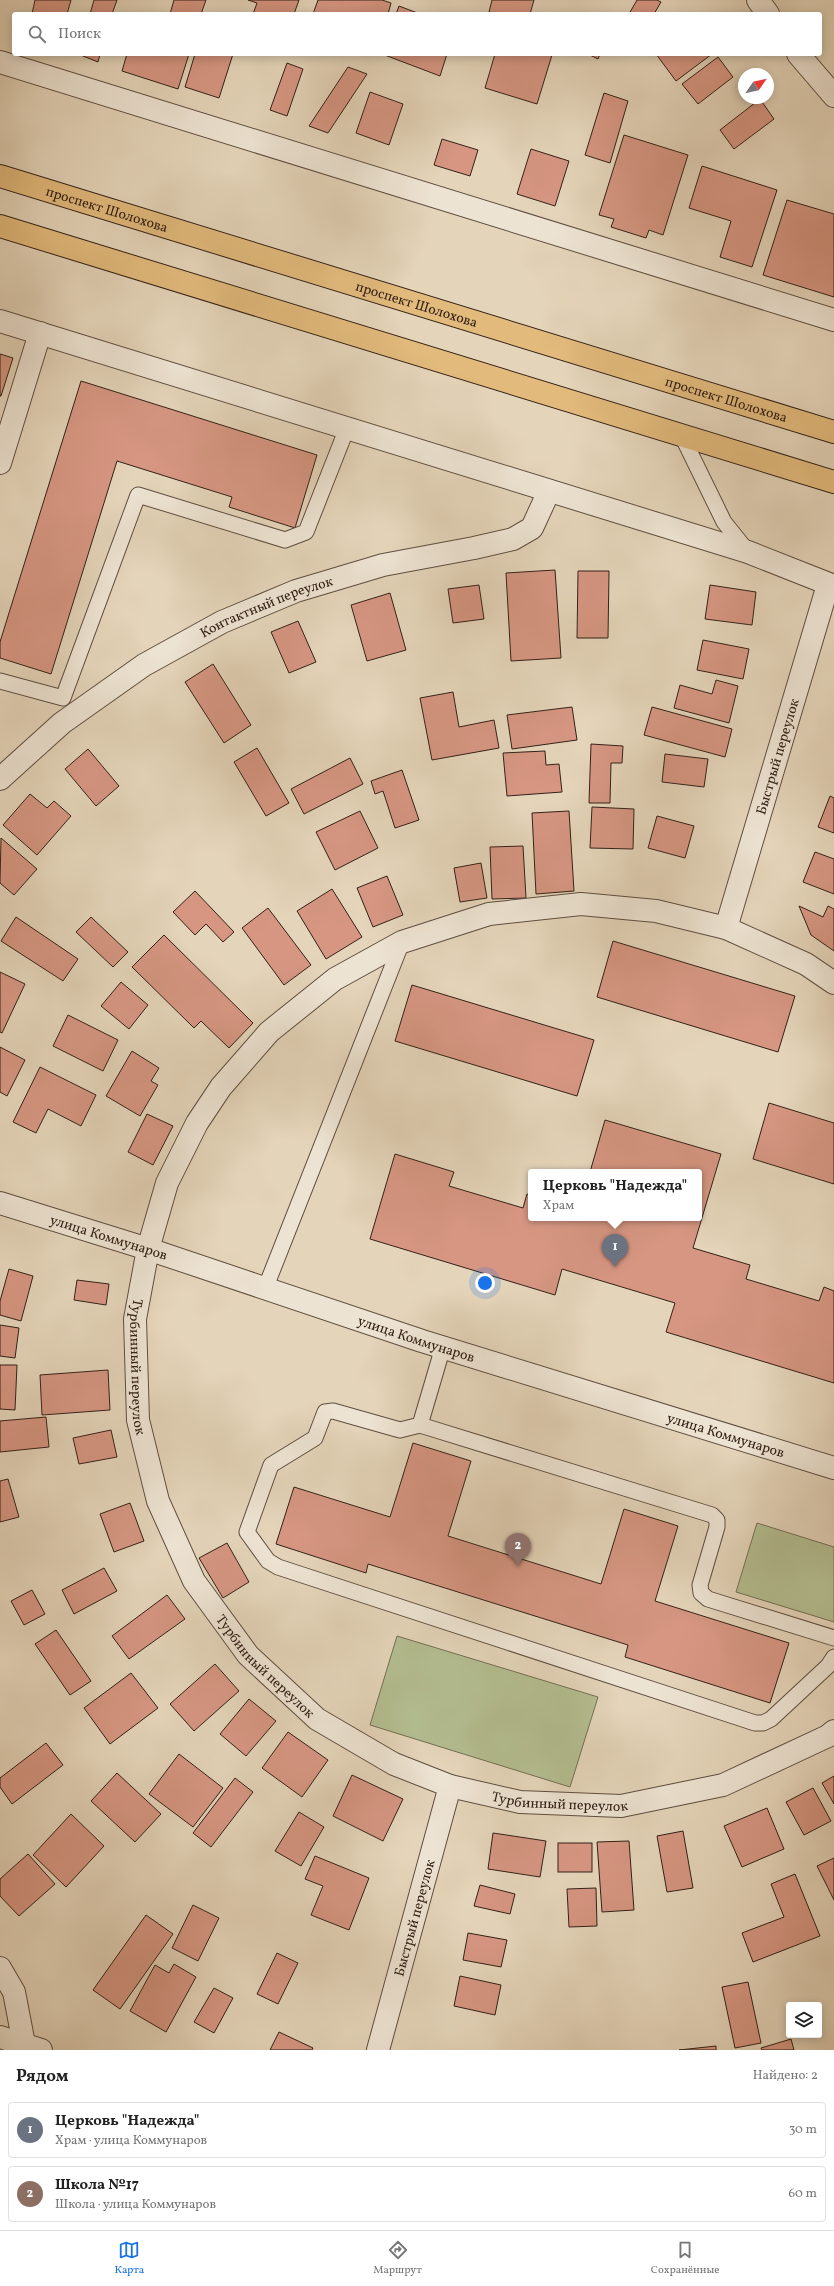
<!DOCTYPE html>
<html lang="ru">
<head>
<meta charset="utf-8">
<style>
  :root { --surface:#fff; --page:#f2f2f2; --text:#222; --muted:#767676; --line:#e0e0e0; --accent:#1a73e8 }
  body { margin:0; font-family:Vollkorn,serif; background:var(--page); color:var(--text) }
  .controls { position:absolute; right:12px; bottom:12px; display:grid; overflow:hidden; border-radius:4px; box-shadow:0 2px 10px #0003 }
  .controls button { width:36px; height:36px; display:grid; place-items:center; padding:0; border:0; border-bottom:1px solid var(--line); background:var(--surface); color:var(--text); font:20px sans-serif }
  .compass { position:absolute; left:738px; top:68px; width:36px; height:36px; border-radius:50%; background:var(--surface); box-shadow:0 2px 10px #0003; rotate:56deg }
  .you { position:absolute; left:485px; top:1283px; width:14px; height:14px; margin:-10px; border:3px solid #fff; border-radius:50%; background:#1a73e8; box-shadow:0 0 0 6px #1a73e833 }
  .badge { display:grid; place-items:center; width:26px; height:26px; border-radius:50%; background:var(--accent); color:#fff; font-size:13px; font-weight:700 }
  .pin { position:absolute; translate:-50% -33px; filter:drop-shadow(0 1px 2px #0008) }
  .pin::after { content:''; position:absolute; top:21px; width:14px; height:12px; background:inherit; clip-path:polygon(0 0,100% 0,50% 100%) }
  .popup { position:absolute; left:528px; top:1169px; width:174px; height:52px; box-sizing:border-box; display:grid; place-content:center; border-radius:4px; background:var(--surface); filter:drop-shadow(0 1px 3px #0005); font-size:13px; white-space:nowrap; color:var(--muted) }
  .popup b { font-size:15px; color:var(--text) }
  .popup::after { content:''; position:absolute; left:50%; top:100%; margin-left:-8px; border:8px solid transparent; border-top-color:var(--surface) }
  .list { margin:0; padding:0; list-style:none }
  h2 { display:flex; justify-content:space-between; align-items:center; height:52px; margin:0; padding:0 16px; font-size:17px }
  h2 small { font-size:13px; font-weight:400; color:var(--muted) }
  .list li { display:grid; grid-template-columns:26px 1fr auto; gap:12px; align-items:center; box-sizing:border-box; height:56px; margin:0 8px 8px; padding:0 8px; border:1px solid var(--line); border-radius:4px }
  .list b { display:block; font-size:15px; white-space:nowrap }
  .list p { margin:0; font-size:13px; white-space:nowrap; color:var(--muted) }
  .list em { font-size:13px; font-style:normal; color:var(--muted) }
  .icon { flex:none; width:22px; height:22px; fill:none; stroke:currentColor; stroke-width:2; stroke-linecap:round; stroke-linejoin:round }
  .map { position:relative; flex:none; width:834px; height:2050px; overflow:hidden }
  .search { position:absolute; background:var(--surface); box-shadow:0 2px 10px #0003; left:12px; right:12px; top:12px; height:44px; display:flex; align-items:center; gap:10px; box-sizing:border-box; padding:0 14px; border-radius:4px; color:var(--muted); font-size:15px }
  .sheet { height:180px; background:var(--surface) }
  nav { display:flex; justify-content:space-around; align-items:center; box-sizing:border-box; height:56px; border-top:1px solid var(--line); background:var(--surface); font-size:11px; color:var(--muted) }
  nav a { display:grid; justify-items:center; gap:2px }
  nav .on { color:var(--accent) }
  .map>svg:first-child { display:block }
</style>
</head>
<body>
<div class="map">
<svg width="834" height="2050" viewBox="0 0 834 2050">
  <rect width="100%" height="100%" fill="#e4d4b9"/>
  <filter id="stains"><feTurbulence type="fractalNoise" baseFrequency=".005" numOctaves="4"/><feColorMatrix values="0 0 0 0 .2 0 0 0 0 .09 0 0 0 0 .02 0 0 0 .5 -.17"/></filter>
  <radialGradient id="worn" r=".72"><stop offset=".6" stop-color="#630" stop-opacity="0"/><stop offset="1" stop-color="#630" stop-opacity=".3"/></radialGradient>
  <g fill="#b3bd90" stroke="#736f54">
    <path d="M 757,1523 L 834,1547 L 834,1622 L 736,1592 Z"/>
    <path d="M 397,1636 L 598,1697 L 570,1787 L 370,1725 Z"/>
  </g>
  <g fill="#d69682" stroke="#332117">
    <path d="M 35,0 L 71,0 L 67,14 L 32,14 Z"/>
    <path d="M 94,0 L 117,0 L 112,14 L 90,14 Z"/>
    <path d="M 174,0 L 206,0 L 201,14 L 170,14 Z"/>
    <path d="M 248,0 L 299,0 L 294,14 L 253,14 L 257,3 Z"/>
    <path d="M 318,0 L 382,0 L 391,3 L 388,14 L 313,14 Z"/>
    <path d="M 492,0 L 534,0 L 530,14 L 496,14 L 489,12 Z"/>
    <path d="M 637,0 L 657,0 L 661,2 L 654,14 L 629,14 Z"/>
    <path d="M 399,6 L 420,14 L 396,14 Z"/>
    <path d="M 78,54 L 100,54 L 98,62 Z"/>
    <path d="M 127,54 L 189,54 L 178,89 L 122,71 Z"/>
    <path d="M 195,54 L 233,54 L 219,98 L 185,87 Z"/>
    <path d="M 382,54 L 447,54 L 440,76 Z"/>
    <path d="M 495,54 L 552,55 L 537,104 L 485,88 Z"/>
    <path d="M 588,54 L 600,54 L 598,59 Z"/>
    <path d="M 656,54 L 712,54 L 676,81 Z"/>
    <path d="M 718,57 L 733,77 L 698,104 L 682,84 Z"/>
    <path d="M 287,63 L 303,69 L 287,116 L 270,110 Z"/>
    <path d="M 348,67 L 367,74 L 328,133 L 309,126 Z"/>
    <path d="M 370,92 L 403,104 L 389,145 L 356,133 Z"/>
    <path d="M 604,93 L 628,101 L 610,163 L 585,155 Z"/>
    <path d="M 760,99 L 774,119 L 734,149 L 720,130 Z"/>
    <path d="M 624,135 L 688,155 L 663,235 L 649,230 L 646,238 L 611,227 L 614,219 L 599,215 Z"/>
    <path d="M 442,139 L 478,150 L 470,176 L 434,165 Z"/>
    <path d="M 531,149 L 569,161 L 555,206 L 517,194 Z"/>
    <path d="M 702,166 L 777,190 L 752,267 L 720,257 L 731,221 L 689,208 Z"/>
    <path d="M 787,200 L 834,214 L 834,297 L 763,275 Z"/>
    <path d="M 0,354 L 13,358 L 1,396 L 0,396 Z"/>
    <path d="M 81,381 L 317,455 L 295,528 L 229,507 L 232,497 L 117,461 L 51,674 L 0,658 L 0,642 Z"/>
    <path d="M 555,570 L 561,658 L 511,661 L 506,573 Z"/>
    <path d="M 578,571 L 609,571 L 608,638 L 577,638 Z"/>
    <path d="M 479,585 L 484,619 L 453,623 L 448,589 Z"/>
    <path d="M 710,585 L 756,592 L 752,625 L 705,619 Z"/>
    <path d="M 390,593 L 406,650 L 367,661 L 351,605 Z"/>
    <path d="M 298,621 L 316,662 L 289,673 L 271,632 Z"/>
    <path d="M 703,640 L 749,649 L 743,679 L 697,670 Z"/>
    <path d="M 213,664 L 251,725 L 224,743 L 185,682 Z"/>
    <path d="M 716,680 L 738,686 L 729,723 L 674,708 L 680,685 L 712,694 Z"/>
    <path d="M 453,692 L 459,727 L 494,720 L 499,748 L 432,760 L 420,698 Z"/>
    <path d="M 572,707 L 577,740 L 512,749 L 507,715 Z"/>
    <path d="M 652,707 L 732,729 L 725,757 L 644,735 Z"/>
    <path d="M 591,744 L 623,746 L 622,763 L 611,763 L 610,803 L 589,803 Z"/>
    <path d="M 257,748 L 289,803 L 266,816 L 234,762 Z"/>
    <path d="M 88,749 L 119,786 L 96,806 L 65,769 Z"/>
    <path d="M 545,751 L 546,765 L 559,764 L 562,792 L 507,796 L 503,753 Z"/>
    <path d="M 665,754 L 708,759 L 704,787 L 662,782 Z"/>
    <path d="M 350,758 L 363,784 L 304,814 L 291,789 Z"/>
    <path d="M 402,770 L 419,820 L 395,828 L 383,791 L 375,794 L 371,781 Z"/>
    <path d="M 30,794 L 47,808 L 54,801 L 71,816 L 37,855 L 3,825 Z"/>
    <path d="M 830,796 L 834,798 L 834,833 L 818,827 Z"/>
    <path d="M 592,807 L 634,809 L 633,849 L 590,848 Z"/>
    <path d="M 360,811 L 378,848 L 335,870 L 316,832 Z"/>
    <path d="M 569,811 L 574,891 L 536,894 L 532,813 Z"/>
    <path d="M 657,816 L 694,826 L 685,858 L 648,848 Z"/>
    <path d="M 1,838 L 37,869 L 14,895 L 0,883 Z"/>
    <path d="M 523,846 L 526,898 L 492,899 L 490,847 Z"/>
    <path d="M 815,852 L 834,859 L 834,894 L 803,882 Z"/>
    <path d="M 481,863 L 487,898 L 460,902 L 454,868 Z"/>
    <path d="M 387,876 L 403,915 L 373,927 L 357,888 Z"/>
    <path d="M 332,889 L 362,937 L 326,959 L 297,911 Z"/>
    <path d="M 195,891 L 234,932 L 223,942 L 206,924 L 195,935 L 173,912 Z"/>
    <path d="M 799,906 L 823,917 L 828,906 L 834,909 L 834,951 L 811,935 Z"/>
    <path d="M 268,908 L 311,965 L 284,985 L 242,928 Z"/>
    <path d="M 16,917 L 78,959 L 63,981 L 1,941 Z"/>
    <path d="M 91,917 L 128,952 L 113,967 L 76,932 Z"/>
    <path d="M 164,935 L 253,1023 L 229,1048 L 201,1021 L 194,1028 L 132,967 Z"/>
    <path d="M 613,941 L 795,996 L 778,1052 L 597,997 Z"/>
    <path d="M 0,972 L 25,984 L 2,1033 L 0,1032 Z"/>
    <path d="M 121,982 L 148,1005 L 129,1029 L 101,1006 Z"/>
    <path d="M 412,985 L 594,1040 L 577,1096 L 395,1041 Z"/>
    <path d="M 68,1015 L 118,1040 L 103,1071 L 53,1046 Z"/>
    <path d="M 0,1047 L 25,1060 L 7,1096 L 0,1092 Z"/>
    <path d="M 132,1051 L 159,1068 L 151,1081 L 158,1085 L 140,1116 L 106,1096 Z"/>
    <path d="M 40,1067 L 96,1095 L 81,1126 L 48,1109 L 36,1133 L 13,1122 Z"/>
    <path d="M 769,1103 L 834,1123 L 834,1184 L 753,1159 Z"/>
    <path d="M 147,1114 L 173,1126 L 153,1165 L 128,1152 Z"/>
    <path d="M 605,1120 L 721,1154 L 693,1248 L 750,1265 L 746,1279 L 819,1301 L 824,1287 L 834,1291 L 834,1383 L 666,1332 L 675,1303 L 562,1269 L 555,1295 L 370,1239 L 395,1154 L 454,1172 L 449,1186 L 523,1208 L 527,1194 L 531,1195 L 531,1218 L 699,1218 L 699,1172 L 590,1172 Z"/>
    <path d="M 9,1269 L 33,1276 L 21,1321 L 0,1315 L 0,1301 Z"/>
    <path d="M 77,1280 L 109,1284 L 106,1305 L 74,1300 Z"/>
    <path d="M 0,1325 L 19,1328 L 15,1358 L 0,1356 Z"/>
    <path d="M 0,1365 L 17,1365 L 15,1410 L 0,1409 Z"/>
    <path d="M 108,1370 L 110,1410 L 42,1415 L 40,1375 Z"/>
    <path d="M 46,1417 L 49,1447 L 0,1452 L 0,1421 Z"/>
    <path d="M 111,1430 L 117,1457 L 79,1464 L 73,1438 Z"/>
    <path d="M 413,1443 L 471,1461 L 448,1536 L 601,1584 L 624,1509 L 678,1526 L 655,1601 L 789,1643 L 770,1703 L 625,1657 L 628,1645 L 368,1564 L 366,1573 L 276,1544 L 294,1487 L 390,1517 Z"/>
    <path d="M 8,1479 L 19,1517 L 0,1522 L 0,1481 Z"/>
    <path d="M 130,1503 L 144,1541 L 114,1552 L 100,1514 Z"/>
    <path d="M 227,1543 L 249,1582 L 223,1598 L 199,1558 Z"/>
    <path d="M 104,1568 L 117,1591 L 74,1614 L 62,1590 Z"/>
    <path d="M 32,1590 L 45,1614 L 24,1625 L 11,1601 Z"/>
    <path d="M 167,1595 L 185,1619 L 129,1659 L 112,1636 Z"/>
    <path d="M 56,1630 L 91,1681 L 70,1695 L 35,1644 Z"/>
    <path d="M 215,1664 L 239,1691 L 194,1731 L 170,1704 Z"/>
    <path d="M 131,1673 L 158,1708 L 110,1744 L 84,1708 Z"/>
    <path d="M 249,1699 L 276,1721 L 246,1756 L 220,1734 Z"/>
    <path d="M 288,1732 L 328,1760 L 302,1797 L 262,1768 Z"/>
    <path d="M 46,1743 L 63,1765 L 12,1804 L 0,1787 L 0,1778 Z"/>
    <path d="M 179,1754 L 223,1788 L 193,1827 L 149,1794 Z"/>
    <path d="M 117,1773 L 161,1814 L 135,1842 L 91,1801 Z"/>
    <path d="M 352,1775 L 403,1799 L 383,1841 L 333,1816 Z"/>
    <path d="M 834,1776 L 834,1804 L 822,1783 Z"/>
    <path d="M 235,1778 L 253,1792 L 211,1847 L 193,1833 Z"/>
    <path d="M 813,1788 L 831,1821 L 804,1835 L 786,1802 Z"/>
    <path d="M 767,1808 L 784,1849 L 742,1867 L 724,1826 Z"/>
    <path d="M 299,1812 L 324,1827 L 301,1866 L 275,1851 Z"/>
    <path d="M 71,1814 L 104,1846 L 66,1887 L 33,1855 Z"/>
    <path d="M 683,1831 L 693,1888 L 667,1892 L 657,1836 Z"/>
    <path d="M 493,1833 L 546,1841 L 540,1877 L 488,1869 Z"/>
    <path d="M 629,1841 L 634,1910 L 602,1912 L 597,1842 Z"/>
    <rect x="558" y="1843" width="34" height="29"/>
    <path d="M 28,1854 L 55,1884 L 19,1916 L 0,1896 L 0,1879 Z"/>
    <path d="M 315,1856 L 369,1878 L 349,1930 L 311,1915 L 323,1886 L 305,1879 Z"/>
    <path d="M 834,1858 L 834,1900 L 817,1866 Z"/>
    <path d="M 795,1874 L 820,1936 L 753,1962 L 742,1933 L 784,1917 L 771,1884 Z"/>
    <path d="M 480,1885 L 515,1894 L 510,1914 L 474,1906 Z"/>
    <path d="M 596,1888 L 597,1926 L 569,1927 L 567,1889 Z"/>
    <path d="M 193,1905 L 219,1918 L 198,1961 L 172,1948 Z"/>
    <path d="M 146,1915 L 173,1934 L 120,2009 L 93,1990 Z"/>
    <path d="M 468,1933 L 507,1940 L 501,1967 L 463,1960 Z"/>
    <path d="M 277,1953 L 298,1963 L 278,2004 L 257,1994 Z"/>
    <path d="M 174,1964 L 196,1977 L 166,2032 L 130,2011 L 155,1965 L 169,1973 Z"/>
    <path d="M 460,1976 L 501,1985 L 495,2015 L 454,2006 Z"/>
    <path d="M 748,1982 L 761,2043 L 735,2048 L 722,1987 Z"/>
    <path d="M 214,1988 L 233,1998 L 214,2033 L 194,2022 Z"/>
    <path d="M 279,2032 L 313,2048 L 312,2050 L 270,2050 Z"/>
    <path d="M 791,2039 L 794,2050 L 762,2050 L 761,2048 Z"/>
    <path d="M 716,2046 L 716,2050 L 679,2050 Z"/>
  </g>
  <g fill="none" stroke-linecap="round" stroke-linejoin="round">
    <defs>
      <g id="service">
        <path d="M 682,436 L 724,522 L 748,552"/>
        <path d="M 0,681 L 63,698 L 138,495 L 285,540 L 306,532 L 347,428"/>
        <path d="M 265,1289 L 402,942"/>
        <path d="M 420,1425 L 443,1347"/>
        <path d="M 834,1638 L 708,1599 L 701,1593 L 700,1585 L 717,1527 L 717,1520 L 712,1515 L 420,1425 L 400,1430 L 333,1411 L 325,1412 L 315,1438 L 271,1465 L 247,1532 L 268,1561 L 278,1567 L 755,1723 L 763,1723 L 771,1719 L 828,1666 L 834,1657"/>
      </g>
      <g id="minor">
        <path d="M 758,0 L 768,14"/>
        <path d="M 798,54 L 834,96"/>
        <path d="M 0,62 L 834,320"/>
        <path d="M 0,321 L 748,552 L 834,586"/>
        <path d="M 0,463 L 40,333"/>
        <path id="s1" d="M 0,779 L 62,723 L 144,665 L 222,622 L 296,591 L 383,565 L 474,548 L 513,539 L 532,528 L 549,491"/>
        <path id="s2" d="M 726,928 L 828,585"/>
        <path id="s3" d="M 834,983 L 806,964 L 726,928 L 656,911 L 581,904 L 489,914 L 402,942 L 335,979 L 269,1032 L 221,1087 L 197,1123 L 167,1183 L 148,1249 L 135,1319 L 138,1420 L 158,1501 L 194,1581 L 248,1655 L 317,1719 L 394,1764 L 450,1786 L 520,1802 L 621,1806 L 723,1785 L 828,1736 L 834,1731"/>
        <path id="s4" d="M 0,1203 L 148,1249 L 422,1341 L 834,1468"/>
        <path d="M 0,1968 L 14,1992 L 24,2044"/>
        <path id="s5" d="M 378,2050 L 450,1786"/>
      </g>
      <path id="tertiary" d="M 0,2037 L 41,2050"/>
      <g id="primary">
        <path id="s6" d="M 0,176 L 834,432"/>
        <path d="M 0,226 L 834,482"/>
      </g>
    </defs>
    <use href="#service" stroke="#5f4e40" stroke-width="17"/>
    <use href="#minor" stroke="#5f4e40" stroke-width="24"/>
    <use href="#tertiary" stroke="#5f4e40" stroke-width="24"/>
    <use href="#primary" stroke="#332117" stroke-width="24"/>
    <use href="#service" stroke="#ede3d2" stroke-width="15"/>
    <use href="#minor" stroke="#ede3d2" stroke-width="22"/>
    <use href="#tertiary" stroke="#ede3d2" stroke-width="22"/>
    <use href="#primary" stroke="#e2ba7c" stroke-width="22"/>
  </g>
  <g text-anchor="middle" stroke-width="3.5" stroke-linejoin="round" paint-order="stroke">
    <g font-size="14" fill="#332117" stroke="#ede3d2">
      <text dy="5" stroke="none"><textPath href="#s6" startOffset="112">проспект Шолохова</textPath></text>
      <text dy="5" stroke="none"><textPath href="#s6" startOffset="436">проспект Шолохова</textPath></text>
      <text dy="5" stroke="none"><textPath href="#s6" startOffset="760">проспект Шолохова</textPath></text>
      <text dy="5" stroke="none"><textPath href="#s1" startOffset="320">Контактный переулок</textPath></text>
      <text dy="5" stroke="none"><textPath href="#s2" startOffset="179">Быстрый переулок</textPath></text>
      <text dy="5" stroke="none"><textPath href="#s4" startOffset="114">улица Коммунаров</textPath></text>
      <text dy="5" stroke="none"><textPath href="#s4" startOffset="438">улица Коммунаров</textPath></text>
      <text dy="5" stroke="none"><textPath href="#s3" startOffset="985">Турбинный переулок</textPath></text>
      <text dy="5" stroke="none"><textPath href="#s4" startOffset="762">улица Коммунаров</textPath></text>
      <text dy="5" stroke="none"><textPath href="#s3" startOffset="1321">Турбинный переулок</textPath></text>
      <text dy="5" stroke="none"><textPath href="#s3" startOffset="1656">Турбинный переулок</textPath></text>
      <text dy="5" stroke="none"><textPath href="#s5" startOffset="137">Быстрый переулок</textPath></text>
    </g>
  </g>
  <rect width="100%" height="100%" filter="url(#stains)"/>
  <rect width="100%" height="100%" fill="url(#worn)"/>
</svg>
<div class="controls">
<button><svg class="icon" aria-label="layers" viewBox="0 0 24 24"><path d="M12 4l9 5-9 5-9-5zM3 14l9 5 9-5"/></svg></button>
</div>
<svg class="compass" viewBox="-18 -18 36 36"><path d="M0-13l5 13h-10z" fill="#e53935"/><path d="M0 13l5-13h-10z" fill="#767676"/></svg>
<div class="you"></div>
<div class="pin badge" style="left:615px;top:1267px;background:#6b7280">1</div>
<div class="popup"><b>Церковь &quot;Надежда&quot;</b>Храм</div>
<div class="pin badge" style="left:518px;top:1566px;background:#8d6e63">2</div>
<div class="search"><svg class="icon" aria-label="search" viewBox="0 0 24 24"><circle cx="10" cy="10" r="6"/><path d="M15 15l6 6"/></svg>Поиск</div>
</div>
<section class="sheet">
<h2>Рядом<small>Найдено: 2</small></h2>
<ul class="list">
<li><span class="badge" style="background:#6b7280">1</span><div><b>Церковь &quot;Надежда&quot;</b><p>Храм · улица Коммунаров</p></div><em>30 m</em></li>
<li><span class="badge" style="background:#8d6e63">2</span><div><b>Школа №17</b><p>Школа · улица Коммунаров</p></div><em>60 m</em></li>
</ul>
</section>
<nav>
<a class="on"><svg class="icon" aria-label="map" viewBox="0 0 24 24"><path d="M3 6l6-2 6 2 6-2v14l-6 2-6-2-6 2zM9 4v14M15 6v14"/></svg>Карта</a>
<a><svg class="icon" aria-label="directions" viewBox="0 0 24 24"><path d="M12 3l9 9-9 9-9-9zM9 14v-3h6M13 9l2 2-2 2"/></svg>Маршрут</a>
<a><svg class="icon" aria-label="saved" viewBox="0 0 24 24"><path d="M7 4h10v16l-5-4-5 4z"/></svg>Сохранённые</a>
</nav>
</body>
</html>
